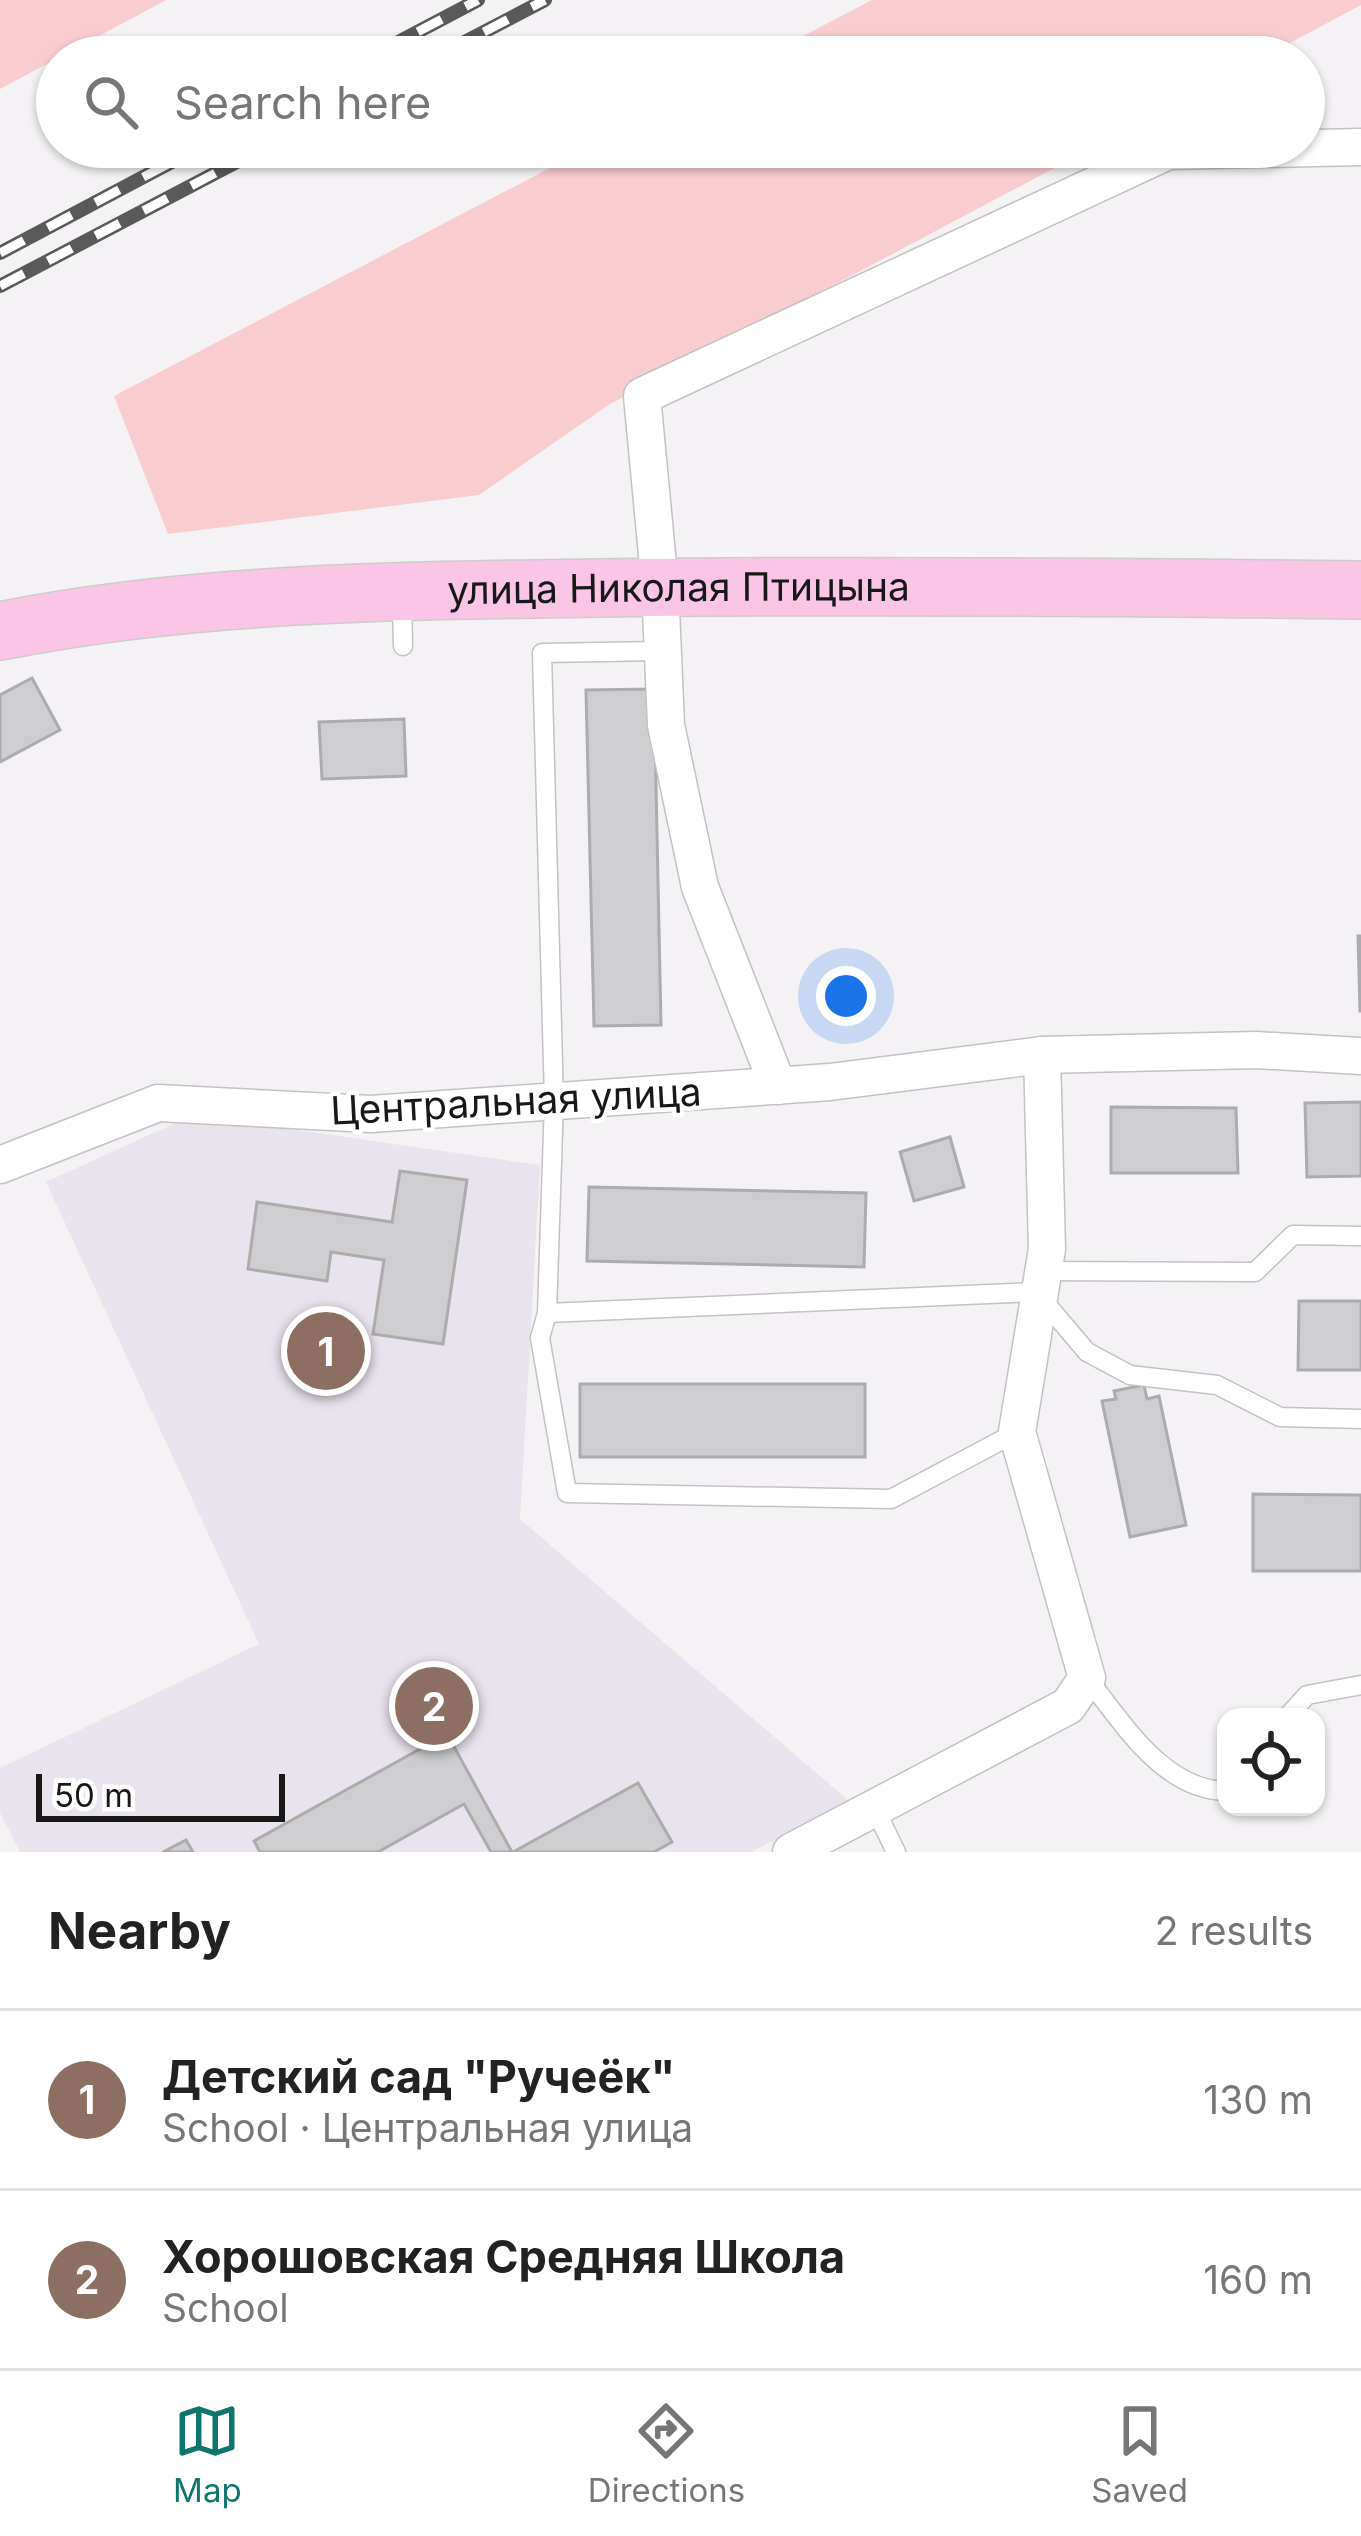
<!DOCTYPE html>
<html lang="en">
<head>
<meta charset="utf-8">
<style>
  :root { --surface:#fff; --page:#f2f2f2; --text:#222; --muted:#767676; --line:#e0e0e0; --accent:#0f766e }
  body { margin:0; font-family:Inter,sans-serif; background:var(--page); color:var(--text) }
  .controls { position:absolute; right:36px; bottom:36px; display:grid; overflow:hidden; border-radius:24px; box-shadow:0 3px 9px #0004 }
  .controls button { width:108px; height:108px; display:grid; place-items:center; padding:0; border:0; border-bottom:3px solid var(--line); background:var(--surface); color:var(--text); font:60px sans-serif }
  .scale { position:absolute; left:36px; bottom:30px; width:249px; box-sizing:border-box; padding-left:12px; border:6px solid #191819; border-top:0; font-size:33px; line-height:42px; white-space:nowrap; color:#191819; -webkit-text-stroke:9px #fff; paint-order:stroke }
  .you { position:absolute; left:846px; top:996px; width:42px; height:42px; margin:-30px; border:9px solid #fff; border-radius:50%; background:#1a73e8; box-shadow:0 0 0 18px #1a73e833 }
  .badge { display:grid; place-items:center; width:78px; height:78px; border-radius:50%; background:var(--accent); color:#fff; font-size:39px; font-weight:700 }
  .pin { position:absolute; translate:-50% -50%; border:6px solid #fff; box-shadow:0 3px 12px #0006 }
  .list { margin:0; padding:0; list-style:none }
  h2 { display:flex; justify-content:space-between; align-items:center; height:156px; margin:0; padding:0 48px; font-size:51px }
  h2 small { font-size:39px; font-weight:400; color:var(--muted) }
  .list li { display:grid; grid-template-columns:78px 1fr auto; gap:36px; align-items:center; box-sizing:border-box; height:180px; padding:0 48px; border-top:3px solid var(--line) }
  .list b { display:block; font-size:45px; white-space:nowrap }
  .list p { margin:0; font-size:39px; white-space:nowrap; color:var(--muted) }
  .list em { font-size:39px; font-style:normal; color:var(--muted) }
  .icon { flex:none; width:66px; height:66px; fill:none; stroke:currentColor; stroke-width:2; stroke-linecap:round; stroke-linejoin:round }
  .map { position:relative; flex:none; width:1361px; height:1852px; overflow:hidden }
  .search { position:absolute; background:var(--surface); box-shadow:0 3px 9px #0004; left:36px; right:36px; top:36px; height:132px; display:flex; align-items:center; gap:30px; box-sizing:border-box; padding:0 42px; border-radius:66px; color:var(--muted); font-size:45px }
  .sheet { height:516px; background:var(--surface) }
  nav { display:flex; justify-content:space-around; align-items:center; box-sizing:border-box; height:168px; border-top:3px solid var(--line); background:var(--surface); font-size:33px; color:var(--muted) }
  nav a { display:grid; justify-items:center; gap:6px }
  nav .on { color:var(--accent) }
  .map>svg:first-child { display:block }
</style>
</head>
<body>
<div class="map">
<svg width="1361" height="1852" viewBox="0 0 1361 1852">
  <rect width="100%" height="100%" fill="#f4f2f5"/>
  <path fill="#e9e3ed" d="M 193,1115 L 540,1165 L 520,1519 L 848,1800 L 752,1852 L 20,1852 L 0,1813 L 0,1768 L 259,1644 L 46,1182 Z"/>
  <g fill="#f9ccd0">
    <path d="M 0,0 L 166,0 L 0,89 Z"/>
    <path d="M 872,0 L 1361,0 L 1361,5 L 1264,57 L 763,57 Z"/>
    <path d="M 590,147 L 1094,147 L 610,404 L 479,495 L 168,534 L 114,396 Z"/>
  </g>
  <g fill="#ceced1" stroke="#acacaf" stroke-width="3">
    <path d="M 32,678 L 60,730 L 0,762 L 0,695 Z"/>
    <path d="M 654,689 L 661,1025 L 594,1026 L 586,690 Z"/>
    <path d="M 404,719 L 406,776 L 322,779 L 319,722 Z"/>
    <path d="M 1358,936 L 1361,936 L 1361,1011 L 1360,1011 Z"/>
    <path d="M 1361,1102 L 1361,1176 L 1307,1177 L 1305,1103 Z"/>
    <path d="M 1111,1107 L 1236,1108 L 1238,1173 L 1111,1173 Z"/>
    <path d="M 950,1137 L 964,1187 L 914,1201 L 900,1152 Z"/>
    <path d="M 400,1171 L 467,1180 L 443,1344 L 373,1334 L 384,1260 L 331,1252 L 327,1281 L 248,1269 L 257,1202 L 392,1222 Z"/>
    <path d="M 589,1187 L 866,1193 L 864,1267 L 587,1261 Z"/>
    <path d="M 1299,1301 L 1361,1301 L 1361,1370 L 1298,1370 Z"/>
    <rect x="580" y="1384" width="285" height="73"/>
    <path d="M 1144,1385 L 1147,1399 L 1159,1396 L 1186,1525 L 1130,1537 L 1102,1401 L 1116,1399 L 1114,1391 Z"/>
    <path d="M 1253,1494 L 1361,1495 L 1361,1571 L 1253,1571 Z"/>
    <path d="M 447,1734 L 512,1852 L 491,1852 L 464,1804 L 378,1852 L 260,1852 L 254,1841 Z"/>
    <path d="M 638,1783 L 672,1842 L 654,1852 L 513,1852 Z"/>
    <path d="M 186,1840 L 193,1852 L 163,1852 Z"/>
  </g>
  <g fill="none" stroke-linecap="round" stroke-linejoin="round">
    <defs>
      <g id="service">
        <path d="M 402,597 L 403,646"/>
        <path d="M 661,651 L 542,653 L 554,1102 L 547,1313 L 540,1338 L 567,1493 L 891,1499 L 1017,1432"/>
        <path d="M 1041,1271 L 1255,1272 L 1293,1235 L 1361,1236"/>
        <path d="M 547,1313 L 1036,1292 L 1087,1352 L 1130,1375 L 1217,1385 L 1280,1417 L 1361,1419"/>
        <path d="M 1087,1678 C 1123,1723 1163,1790 1226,1791"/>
        <path d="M 1287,1717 L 1307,1695 L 1361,1685"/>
        <path d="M 875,1809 L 896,1852"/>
      </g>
      <g id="minor">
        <path d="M 778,1086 L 700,887 L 666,725 L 660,586 L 642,396 L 1168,151 L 1361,147"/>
        <path d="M 0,1165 L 158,1103 L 371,1114 L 830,1082 L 1042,1055 L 1256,1050 L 1361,1056"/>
        <path d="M 791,1852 L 1068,1706 L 1087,1678 L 1017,1432 L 1047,1249 L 1042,1055"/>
      </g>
      <g id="primary">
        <path id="s1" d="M 0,631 C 196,592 398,591 598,588 C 852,585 1106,587 1361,590"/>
      </g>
    </defs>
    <use href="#service" stroke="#c3c1c4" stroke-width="21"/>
    <use href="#minor" stroke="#c3c1c4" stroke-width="39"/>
    <use href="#primary" stroke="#ccc" stroke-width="60"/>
    <use href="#service" stroke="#fff" stroke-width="18"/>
    <use href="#minor" stroke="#fff" stroke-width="36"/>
    <use href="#primary" stroke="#fbc5e6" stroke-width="57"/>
    <defs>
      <g id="rail">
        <path d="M 370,57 L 478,0"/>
        <path d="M 436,57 L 545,0"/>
        <path d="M 0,253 L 200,147"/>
        <path d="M 0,286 L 265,147"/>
      </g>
    </defs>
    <use href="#rail" stroke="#5a595a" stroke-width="14"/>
    <use href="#rail" stroke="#fff" stroke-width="9" stroke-dasharray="27" stroke-linecap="butt"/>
  </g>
  <g text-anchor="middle" stroke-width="9" stroke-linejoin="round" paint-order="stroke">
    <g font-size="39" fill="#191819" stroke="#fff">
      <text dy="14" stroke="none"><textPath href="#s1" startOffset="681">улица Николая Птицына</textPath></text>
      <text transform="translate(516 1101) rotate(-3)" y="14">Центральная улица</text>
    </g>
  </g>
</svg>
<div class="controls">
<button><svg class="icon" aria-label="locate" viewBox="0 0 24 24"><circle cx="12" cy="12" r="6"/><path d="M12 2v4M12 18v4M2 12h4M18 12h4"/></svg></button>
</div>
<div class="scale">50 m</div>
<div class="you"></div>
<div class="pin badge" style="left:326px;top:1351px;background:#8d6e63">1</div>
<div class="pin badge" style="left:434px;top:1706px;background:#8d6e63">2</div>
<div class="search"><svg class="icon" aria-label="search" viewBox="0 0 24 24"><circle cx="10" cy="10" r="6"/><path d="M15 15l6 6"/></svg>Search here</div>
</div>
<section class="sheet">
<h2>Nearby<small>2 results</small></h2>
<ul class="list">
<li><span class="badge" style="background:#8d6e63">1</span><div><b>Детский сад &quot;Ручеёк&quot;</b><p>School · Центральная улица</p></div><em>130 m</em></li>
<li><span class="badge" style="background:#8d6e63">2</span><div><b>Хорошовская Средняя Школа</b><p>School</p></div><em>160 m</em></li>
</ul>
</section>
<nav>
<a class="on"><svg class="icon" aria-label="map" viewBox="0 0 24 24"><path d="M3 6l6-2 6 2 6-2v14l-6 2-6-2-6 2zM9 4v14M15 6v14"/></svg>Map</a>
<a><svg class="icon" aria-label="directions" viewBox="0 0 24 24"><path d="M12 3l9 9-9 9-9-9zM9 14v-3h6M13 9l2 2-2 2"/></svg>Directions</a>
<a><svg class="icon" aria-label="saved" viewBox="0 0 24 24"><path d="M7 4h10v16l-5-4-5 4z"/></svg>Saved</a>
</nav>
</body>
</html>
